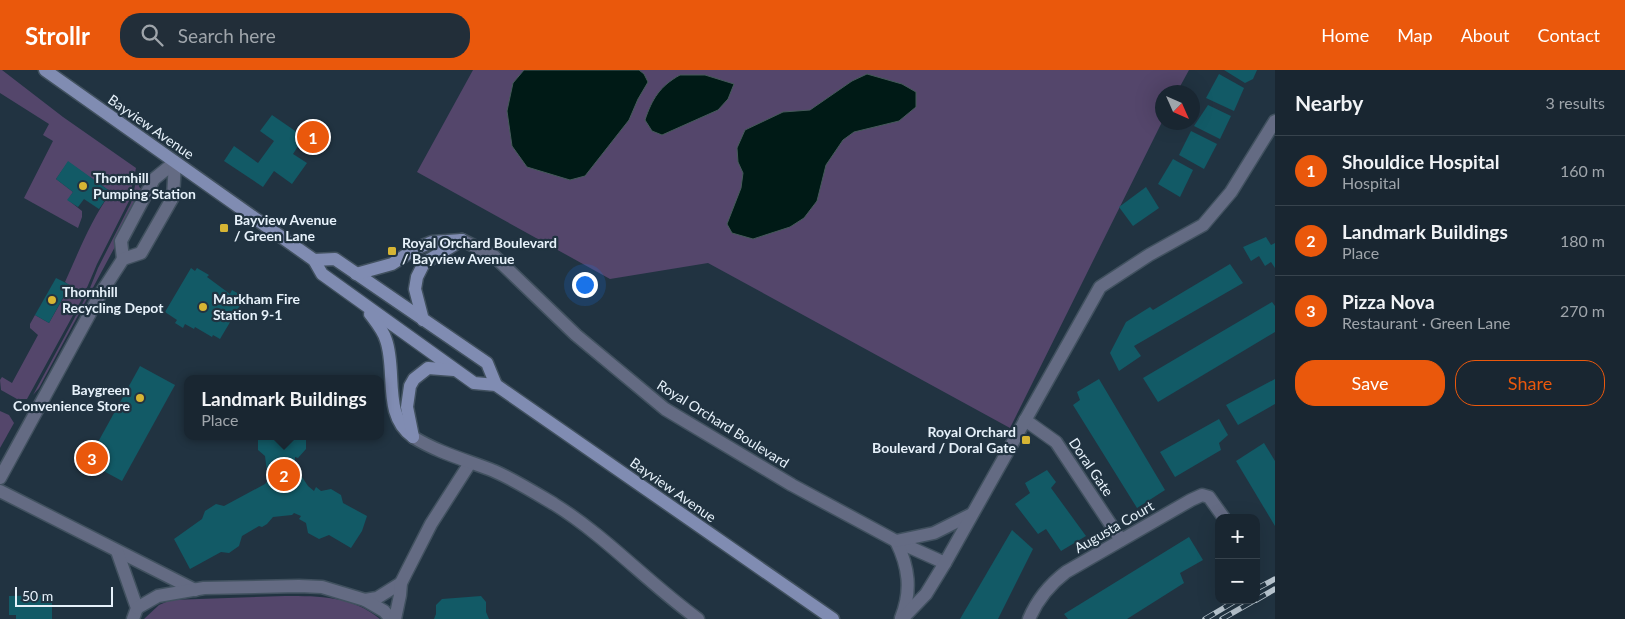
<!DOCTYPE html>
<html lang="en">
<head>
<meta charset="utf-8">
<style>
  :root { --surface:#192631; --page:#222e39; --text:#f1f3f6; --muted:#9fa5ab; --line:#37434d; --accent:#ea580c }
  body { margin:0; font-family:Lato,sans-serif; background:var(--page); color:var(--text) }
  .controls { position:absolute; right:15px; bottom:15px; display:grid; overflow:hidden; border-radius:10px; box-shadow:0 5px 20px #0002 }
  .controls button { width:45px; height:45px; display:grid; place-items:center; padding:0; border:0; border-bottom:1px solid var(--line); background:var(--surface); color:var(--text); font:25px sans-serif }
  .compass { position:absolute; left:1155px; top:15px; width:45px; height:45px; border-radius:50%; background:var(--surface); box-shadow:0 5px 20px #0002; rotate:135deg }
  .scale { position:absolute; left:15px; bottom:12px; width:98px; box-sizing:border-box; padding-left:5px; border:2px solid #e6f1fa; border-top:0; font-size:14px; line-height:18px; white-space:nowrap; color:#e6f1fa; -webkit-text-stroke:4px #213341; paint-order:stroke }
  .you { position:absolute; left:584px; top:214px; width:18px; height:18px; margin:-12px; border:4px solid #fff; border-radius:50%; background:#1a73e8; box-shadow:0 0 0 8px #1a73e833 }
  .badge { display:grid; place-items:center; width:32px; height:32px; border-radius:50%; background:var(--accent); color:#fff; font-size:16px; font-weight:700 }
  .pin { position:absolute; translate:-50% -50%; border:2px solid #fff; box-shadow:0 1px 5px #0006 }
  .popup { position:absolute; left:184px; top:305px; width:200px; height:65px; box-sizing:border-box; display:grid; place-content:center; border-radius:10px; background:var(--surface); filter:drop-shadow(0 1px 4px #0005); font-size:16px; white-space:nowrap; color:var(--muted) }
  .popup b { font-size:19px; color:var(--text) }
  .popup::after { content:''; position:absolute; left:50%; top:100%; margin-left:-10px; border:10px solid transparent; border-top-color:var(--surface) }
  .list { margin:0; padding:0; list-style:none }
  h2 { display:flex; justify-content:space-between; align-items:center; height:65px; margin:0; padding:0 20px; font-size:21px }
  h2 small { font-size:16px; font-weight:400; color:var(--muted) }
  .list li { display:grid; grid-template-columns:32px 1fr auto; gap:15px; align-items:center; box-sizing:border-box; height:70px; padding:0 20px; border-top:1px solid var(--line) }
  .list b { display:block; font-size:19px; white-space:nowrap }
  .list p { margin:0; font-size:16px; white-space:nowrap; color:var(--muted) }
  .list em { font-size:16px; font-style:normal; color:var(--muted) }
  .actions { display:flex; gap:10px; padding:15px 20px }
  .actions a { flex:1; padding:11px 0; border:1px solid var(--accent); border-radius:20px; text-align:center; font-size:18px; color:var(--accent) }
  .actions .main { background:var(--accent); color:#fff }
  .icon { flex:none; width:28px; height:28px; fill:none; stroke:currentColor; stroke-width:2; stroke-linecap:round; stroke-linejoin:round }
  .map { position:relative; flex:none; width:1275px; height:549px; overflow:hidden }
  header { display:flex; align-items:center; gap:30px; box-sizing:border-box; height:70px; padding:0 25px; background:var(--accent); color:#fff }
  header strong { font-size:24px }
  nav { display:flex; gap:28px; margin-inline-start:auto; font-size:18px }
  .search { width:350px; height:45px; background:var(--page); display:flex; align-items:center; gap:12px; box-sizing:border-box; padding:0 18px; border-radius:20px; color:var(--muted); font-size:19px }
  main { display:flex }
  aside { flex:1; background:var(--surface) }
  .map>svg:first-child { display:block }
</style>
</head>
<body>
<header>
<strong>Strollr</strong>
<div class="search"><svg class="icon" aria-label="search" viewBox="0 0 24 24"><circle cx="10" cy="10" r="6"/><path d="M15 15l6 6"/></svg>Search here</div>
<nav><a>Home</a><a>Map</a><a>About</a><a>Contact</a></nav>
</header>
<main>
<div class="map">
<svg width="1275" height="549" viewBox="0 0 1275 549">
  <rect width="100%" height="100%" fill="#213341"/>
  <g fill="#54466b">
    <path d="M 0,0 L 2,0 L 63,47 L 136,98 L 129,131 L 97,194 L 83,227 L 27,329 L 17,329 L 1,320 L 0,310 L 2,307 L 12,313 L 38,265 L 30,258 L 30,254 L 35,245 L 49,253 L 70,216 L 65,212 C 79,181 91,150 111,122 L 68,92 L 56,109 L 73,122 L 68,130 L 82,141 L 82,147 L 78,158 L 24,128 L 53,71 L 43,65 L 49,54 L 0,23 Z"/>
    <path d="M 473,0 L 1189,0 L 1177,22 L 1162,22 L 1162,52 L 1010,358 L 708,193 L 610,209 L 417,102 Z"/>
    <path d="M 138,103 L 139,117 L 145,121 L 39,318 L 33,325 L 88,223 L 98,198 L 131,133 Z"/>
    <path d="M 0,341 L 9,345 L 14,353 L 0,378 Z"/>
    <path d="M 285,526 C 320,526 352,526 380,549 L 144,549 L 159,535 L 171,530 Z"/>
  </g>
  <g fill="#001a16" stroke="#455a5a">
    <path d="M 524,0 L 639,0 L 644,4 L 648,12 L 638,29 L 629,50 L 585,106 L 570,110 L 527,97 L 512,76 L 507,41 L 513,13 Z"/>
    <path d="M 867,4 L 902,14 L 916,22 L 916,37 L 899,51 L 854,62 L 843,70 L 826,95 L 817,131 L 804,148 L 790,157 L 753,169 L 732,163 L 727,154 L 741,118 L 743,103 L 738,92 L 737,78 L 745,60 L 783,42 L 810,40 L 852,11 Z"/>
    <path d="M 680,5 L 705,5 L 734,14 L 728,29 L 718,40 L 662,65 L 652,61 L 645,50 C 652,29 660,16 680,5 Z"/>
  </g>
  <g fill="#125a66">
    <path d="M 1224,0 L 1257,0 L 1253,9 L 1245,13 Z"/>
    <path d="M 1219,4 L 1244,18 L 1234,41 L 1206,28 Z"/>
    <path d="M 1208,35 L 1231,46 L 1220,69 L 1194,56 Z"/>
    <path d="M 272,45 L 304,67 L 293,84 L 307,93 L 292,114 L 274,101 L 263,117 L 224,91 L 234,76 L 258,93 L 274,71 L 260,61 Z"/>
    <path d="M 1191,61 L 1217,74 L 1204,99 L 1179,85 Z"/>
    <path d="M 1173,89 L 1193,100 L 1180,127 L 1158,114 Z"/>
    <path d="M 68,91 L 111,122 L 99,139 L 84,129 L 78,137 L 67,130 L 73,122 L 56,109 Z"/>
    <path d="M 1146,117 L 1159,138 L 1133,156 L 1119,137 Z"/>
    <path d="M 1266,167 L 1271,175 L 1275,173 L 1275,198 L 1271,192 L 1265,196 L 1259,186 L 1251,191 L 1243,177 Z"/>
    <path d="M 1230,194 L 1243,213 L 1134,276 L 1141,286 L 1119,301 L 1110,283 L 1126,252 L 1150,237 L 1153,240 Z"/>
    <path d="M 191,198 L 195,201 L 197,198 L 209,205 L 207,207 L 230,224 L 232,220 L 239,224 L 237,228 L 242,232 L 220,269 L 213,265 L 212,267 L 195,257 L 194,259 L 185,254 L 183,258 L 175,253 L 177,250 L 165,242 Z"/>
    <path d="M 56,208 L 70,215 L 49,253 L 35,245 Z"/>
    <path d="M 1272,232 L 1275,236 L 1275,262 L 1158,332 L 1143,308 Z"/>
    <path d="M 140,296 L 175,315 L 122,411 L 87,392 Z"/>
    <path d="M 1099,309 L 1165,420 L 1137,438 L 1073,335 L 1080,330 L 1077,322 Z"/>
    <path d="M 1275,309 L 1275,334 L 1238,355 L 1226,335 Z"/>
    <path d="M 1219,349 L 1228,365 L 1219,373 L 1221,380 L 1175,407 L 1160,382 Z"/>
    <path d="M 261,366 L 303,366 L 306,370 L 306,379 L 298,388 L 295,387 L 295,400 L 298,401 L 308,416 L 314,421 L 316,417 L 321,421 L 331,419 L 341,425 L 343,433 L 367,446 L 362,461 L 351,478 L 329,465 L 319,469 L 308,463 L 306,453 L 299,449 L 301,446 L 294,443 L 292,445 L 273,447 L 267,454 L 262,457 L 259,456 L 242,466 L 239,476 L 229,483 L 221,482 L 190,499 L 174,469 L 202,449 L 205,441 L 216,434 L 224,436 L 265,414 L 268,410 L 265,386 L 258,380 L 258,370 Z"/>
    <path d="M 1264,373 L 1275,391 L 1275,456 L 1236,391 Z"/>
    <path d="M 1047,400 L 1056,412 L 1051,418 L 1086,466 L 1061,481 L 1046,459 L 1038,464 L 1015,434 L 1030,423 L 1025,413 Z"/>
    <path d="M 1012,460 L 1033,479 L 998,549 L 960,549 Z"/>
    <path d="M 1189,467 L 1203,490 L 1180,503 L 1184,513 L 1127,549 L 1068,549 L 1064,544 Z"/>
    <path d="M 52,525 L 52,549 L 16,549 L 16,545 L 9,545 L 9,526 Z"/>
    <path d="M 481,526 L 486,532 L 486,542 L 489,549 L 434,549 L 436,544 L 436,535 L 442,529 Z"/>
  </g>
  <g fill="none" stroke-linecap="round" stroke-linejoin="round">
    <defs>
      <g id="minor">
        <path d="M 1025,350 L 1056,372 L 1121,470"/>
        <path d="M 0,421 L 195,520"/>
        <path d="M 117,481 L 137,538 L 133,549"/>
        <path d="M 365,530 L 377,528 L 401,513"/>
        <path d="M 137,538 L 158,526 L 204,518 L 299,516 L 322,517 L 365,530 L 384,541 L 391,549"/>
        <path d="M 395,549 L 400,525 L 401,513 L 406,503 L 431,454 L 470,393"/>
        <path d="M 1029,549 C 1037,530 1049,515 1066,502 L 1191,430 L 1202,425 L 1209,427 L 1224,448"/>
      </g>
      <g id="tertiary">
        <path d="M 462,170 L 494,186 L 576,265 L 665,339 L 792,415 L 896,471 L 945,493"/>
        <path d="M 123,189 L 121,171 L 154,109 L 175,92"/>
        <path d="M 413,367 C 439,383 466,390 494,401 C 513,409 537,424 554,434 C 607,467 648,513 698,549"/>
        <path d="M 0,408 L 101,223 L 123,189 L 141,183 L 173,127 L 175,92"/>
        <path d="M 896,471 C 909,497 912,521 901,548"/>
        <path d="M 896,471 L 934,463 L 972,444"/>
        <path d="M 902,549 L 926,524 L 945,493 L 1100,217 L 1149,185 L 1203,155 L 1231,122 L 1275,51"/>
      </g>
      <g id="secondary">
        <path d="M 45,0 L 314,190 L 322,204 L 474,313 L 496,315 L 833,549"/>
        <path d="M 314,190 L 335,189 L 487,293 L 496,315"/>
        <path d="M 356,204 L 392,194 L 415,179 L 432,172 L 462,170"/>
        <path d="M 370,244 C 376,252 383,260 386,270 C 397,301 382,346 413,367"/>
        <path d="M 423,250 L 415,219 L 417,207 L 424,193 L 462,170"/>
        <path d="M 413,367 L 407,337 L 410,316 L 414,309 L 428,298 L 454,300"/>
      </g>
    </defs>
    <use href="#minor" stroke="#41515f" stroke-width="15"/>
    <use href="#tertiary" stroke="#41515f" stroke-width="15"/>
    <use href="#secondary" stroke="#41515f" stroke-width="15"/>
    <use href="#minor" stroke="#646b83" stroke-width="12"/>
    <use href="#tertiary" stroke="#646b83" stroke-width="12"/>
    <use href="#secondary" stroke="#808cb2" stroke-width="12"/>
    <defs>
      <g id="rail">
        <path d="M 1256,519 L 1275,509"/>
        <path d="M 1256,530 L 1275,519"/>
        <path d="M 1205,549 L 1237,530"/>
        <path d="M 1222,549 L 1255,530"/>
      </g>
    </defs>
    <use href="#rail" stroke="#b8c5cf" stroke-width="5.5"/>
    <use href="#rail" stroke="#213341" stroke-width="4" stroke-dasharray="11" stroke-linecap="butt"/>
  </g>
  <g fill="#d6b534" stroke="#213341" stroke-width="2">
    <circle cx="83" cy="116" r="5"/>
    <rect x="219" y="153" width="10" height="10" rx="2.5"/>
    <rect x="387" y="176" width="10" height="10" rx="2.5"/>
    <circle cx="52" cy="230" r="5"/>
    <circle cx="203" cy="237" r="5"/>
    <circle cx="140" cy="328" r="5"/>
    <rect x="1021" y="365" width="10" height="10" rx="2.5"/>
  </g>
  <g text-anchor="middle" stroke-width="4.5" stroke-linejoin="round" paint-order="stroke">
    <g font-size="14" fill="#e6f1fa" stroke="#213341">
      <text transform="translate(151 57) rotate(35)" y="5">Bayview Avenue</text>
      <text transform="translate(723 354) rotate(32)" y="5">Royal Orchard Boulevard</text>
      <text transform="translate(1091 397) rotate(56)" y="5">Doral Gate</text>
      <text transform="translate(673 420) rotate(35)" y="5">Bayview Avenue</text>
      <text transform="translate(1114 457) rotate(-30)" y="5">Augusta Court</text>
    </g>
    <g font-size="14" font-weight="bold" fill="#e6f1fa" stroke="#213341" text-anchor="start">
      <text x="93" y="113">Thornhill<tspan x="93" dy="16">Pumping Station</tspan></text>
      <text x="234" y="155">Bayview Avenue<tspan x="234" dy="16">/ Green Lane</tspan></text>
      <text x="402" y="178">Royal Orchard Boulevard<tspan x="402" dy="16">/ Bayview Avenue</tspan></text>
      <text x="62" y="227">Thornhill<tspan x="62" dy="16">Recycling Depot</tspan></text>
      <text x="213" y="234">Markham Fire<tspan x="213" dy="16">Station 9-1</tspan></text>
      <text x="130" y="325" text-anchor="end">Baygreen<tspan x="130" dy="16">Convenience Store</tspan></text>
      <text x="1016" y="367" text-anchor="end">Royal Orchard<tspan x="1016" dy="16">Boulevard / Doral Gate</tspan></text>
    </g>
  </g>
</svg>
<div class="controls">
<button>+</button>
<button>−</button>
</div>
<svg class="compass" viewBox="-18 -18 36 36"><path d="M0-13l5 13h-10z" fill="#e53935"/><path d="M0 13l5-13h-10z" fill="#9fa5ab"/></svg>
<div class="scale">50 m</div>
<div class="you"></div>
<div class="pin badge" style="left:313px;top:67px">1</div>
<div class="pin badge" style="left:284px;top:405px">2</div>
<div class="popup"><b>Landmark Buildings</b>Place</div>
<div class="pin badge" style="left:92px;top:388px">3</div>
</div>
<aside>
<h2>Nearby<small>3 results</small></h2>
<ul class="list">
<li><span class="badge">1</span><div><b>Shouldice Hospital</b><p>Hospital</p></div><em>160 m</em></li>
<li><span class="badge">2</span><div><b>Landmark Buildings</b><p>Place</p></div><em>180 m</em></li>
<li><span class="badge">3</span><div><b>Pizza Nova</b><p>Restaurant · Green Lane</p></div><em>270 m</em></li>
</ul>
<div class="actions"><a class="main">Save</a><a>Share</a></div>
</aside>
</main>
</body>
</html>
